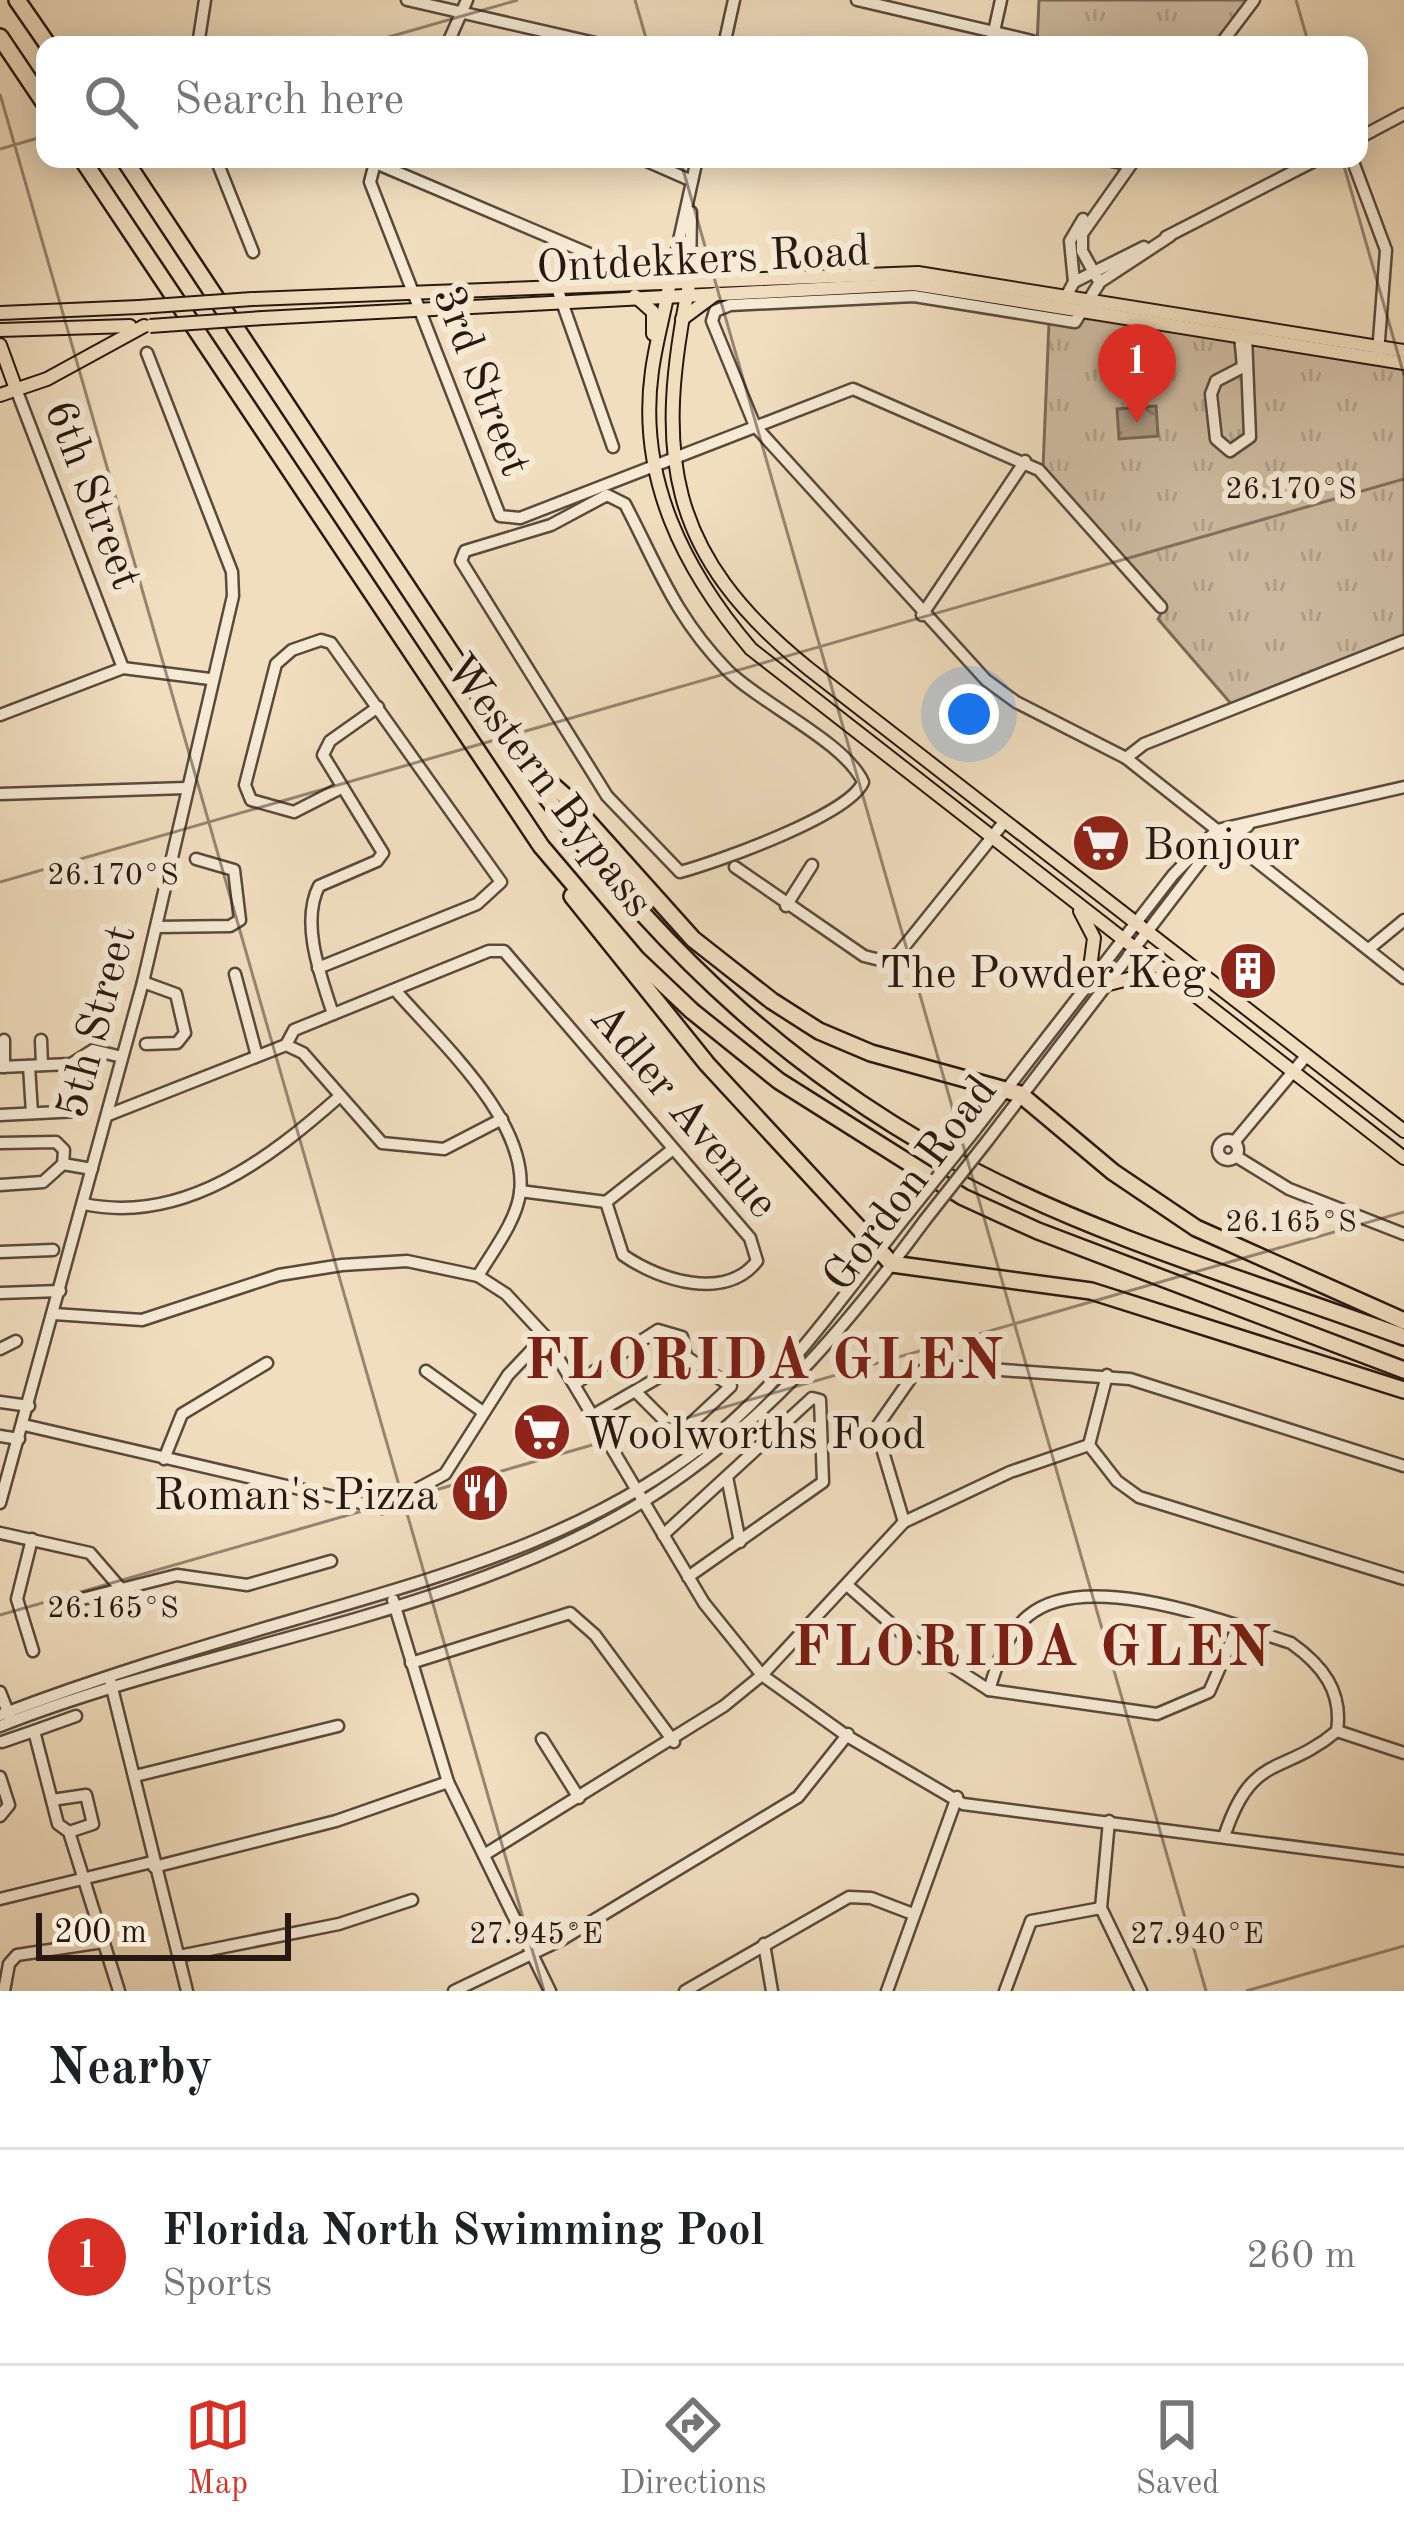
<!DOCTYPE html>
<html lang="en">
<head>
<meta charset="utf-8">
<style>
  :root { --surface:#fff; --page:#f6f6f6; --text:#202124; --muted:#757577; --line:#e0e0e0; --accent:#d93025 }
  body { margin:0; font-family:"Old Standard TT",serif; background:var(--page); color:var(--text) }
  .scale { position:absolute; left:36px; bottom:30px; width:255px; box-sizing:border-box; padding-left:12px; border:6px solid #281812; border-top:0; font-size:33px; line-height:42px; white-space:nowrap; color:#281812; -webkit-text-stroke:9px #f6ead5; paint-order:stroke }
  .you { position:absolute; left:969px; top:714px; width:42px; height:42px; margin:-30px; border:9px solid #fff; border-radius:50%; background:#1a73e8; box-shadow:0 0 0 18px #1a73e833 }
  .badge { display:grid; place-items:center; width:78px; height:78px; border-radius:50%; background:var(--accent); color:#fff; font-size:39px; font-weight:700 }
  .pin { position:absolute; translate:-50% -99px; filter:drop-shadow(0 3px 6px #0008) }
  .pin::after { content:''; position:absolute; top:63px; width:42px; height:36px; background:inherit; clip-path:polygon(0 0,100% 0,50% 100%) }
  .list { margin:0; padding:0; list-style:none }
  h2 { display:flex; justify-content:space-between; align-items:center; height:156px; margin:0; padding:0 48px; font-size:51px }
  h2 small { font-size:39px; font-weight:400; color:var(--muted) }
  .list li { display:grid; grid-template-columns:78px 1fr auto; gap:36px; align-items:center; box-sizing:border-box; height:216px; padding:0 48px; border-top:3px solid var(--line) }
  .list b { display:block; font-size:45px; white-space:nowrap }
  .list p { margin:0; font-size:39px; white-space:nowrap; color:var(--muted) }
  .list em { font-size:39px; font-style:normal; color:var(--muted) }
  .icon { flex:none; width:66px; height:66px; fill:none; stroke:currentColor; stroke-width:2; stroke-linecap:round; stroke-linejoin:round }
  .map { position:relative; flex:none; width:1404px; height:1991px; overflow:hidden }
  .search { position:absolute; background:var(--surface); box-shadow:0 6px 30px #0003; left:36px; right:36px; top:36px; height:132px; display:flex; align-items:center; gap:30px; box-sizing:border-box; padding:0 42px; border-radius:24px; color:var(--muted); font-size:45px }
  .sheet { height:372px; background:var(--surface) }
  nav { display:flex; justify-content:space-around; align-items:center; box-sizing:border-box; height:168px; border-top:3px solid var(--line); background:var(--surface); font-size:33px; color:var(--muted) }
  nav a { display:grid; justify-items:center; gap:6px }
  nav .on { color:var(--accent) }
  .map>svg:first-child { display:block }
</style>
</head>
<body>
<div class="map">
<svg width="1404" height="1991" viewBox="0 0 1404 1991">
  <defs>
    <pattern id="park-tufts" width="24" height="20" patternUnits="userSpaceOnUse" patternTransform="scale(3)"><rect width="24" height="20" fill="#cfbca2"/><path d="M3 7l-1-3M5 7V3M7 7l1-3M15 17l-1-3M17 17v-4M19 17l1-3" fill="none" stroke="#b2a18a"/></pattern>
    <pattern id="water-ripples" width="26" height="14" patternUnits="userSpaceOnUse" patternTransform="scale(3)"><rect width="26" height="14" fill="#ad9b84"/><path d="M2 4q2-2 4 0t4 0M15 11q2-2 4 0t4 0" fill="none" stroke="#8d7d6b"/></pattern>
  </defs>
  <rect width="100%" height="100%" fill="#f1debf"/>
  <filter id="stains"><feTurbulence type="fractalNoise" baseFrequency=".00167" numOctaves="4"/><feColorMatrix values="0 0 0 0 .2 0 0 0 0 .09 0 0 0 0 .02 0 0 0 .5 -.17"/></filter>
  <radialGradient id="worn" r=".72"><stop offset=".6" stop-color="#630" stop-opacity="0"/><stop offset="1" stop-color="#630" stop-opacity=".3"/></radialGradient>
  <g fill="url(#park-tufts)" stroke="#7c6a5a" stroke-width="3">
    <path d="M 1039,0 L 1250,0 L 1217,45 L 1037,45 Z"/>
    <path d="M 1087,315 L 1404,368 L 1404,638 L 1233,706 L 1158,619 L 1164,608 L 1043,469 L 1049,322 L 1080,322 Z"/>
  </g>
  <path fill="url(#water-ripples)" stroke="#786756" stroke-width="3" d="M 1156,406 L 1158,436 L 1119,439 L 1117,409 Z"/>
  <g fill="none" stroke-linecap="round" stroke-linejoin="round">
    <defs>
      <g id="minor">
        <path d="M 407,0 L 604,45"/>
        <path d="M 857,0 L 1032,41"/>
        <path d="M 198,45 L 205,0"/>
        <path d="M 447,45 L 467,0"/>
        <path d="M 724,45 L 734,0"/>
        <path d="M 991,45 L 1001,0"/>
        <path d="M 1220,45 L 1254,0"/>
        <path d="M 1359,138 L 1404,114"/>
        <path d="M 216,159 L 253,252"/>
        <path d="M 366,159 L 618,266"/>
        <path d="M 376,159 L 370,182 L 500,516 L 520,518 L 853,389 L 1039,470 L 1161,607"/>
        <path d="M 642,159 L 692,181"/>
        <path d="M 1103,159 L 1130,165"/>
        <path d="M 1352,159 L 1386,250 L 1378,353"/>
        <path d="M 1170,236 L 1100,282 L 1075,322 L 914,296 L 730,305 L 715,311 L 712,321 L 755,426 L 986,680 L 1016,702 L 1126,758 L 1404,978"/>
        <path d="M 1166,237 L 1318,159"/>
        <path d="M 1097,278 L 1082,251 L 1082,234 L 1135,159"/>
        <path d="M 690,280 L 691,212"/>
        <path d="M 670,281 L 697,159"/>
        <path d="M 1074,282 L 1070,241 L 1083,219"/>
        <path d="M 556,285 L 613,447"/>
        <path d="M 1063,302 L 1074,282 L 1144,247"/>
        <path d="M 1240,335 L 1243,367 L 1216,381 L 1211,394 L 1216,439 L 1230,451 L 1250,437 L 1246,336"/>
        <path d="M 16,389 L 123,668"/>
        <path d="M 607,495 L 625,504 C 659,569 674,615 727,670 C 761,704 845,742 863,782 C 850,815 717,862 680,872 L 607,796 L 461,561 L 465,551 L 551,525 Z"/>
        <path d="M 922,615 L 1025,461"/>
        <path d="M 0,715 L 123,668 L 210,679"/>
        <path d="M 1126,758 L 1144,744 L 1404,641"/>
        <path d="M 0,794 L 186,788"/>
        <path d="M 735,867 L 864,956 L 884,961 L 899,953 L 1005,821"/>
        <path d="M 786,906 L 812,865"/>
        <path d="M 157,927 L 230,926 L 240,920 L 234,870 L 196,859"/>
        <path d="M 1370,948 L 1404,920"/>
        <path d="M 318,968 L 477,904 L 501,882 L 331,643 L 321,640 L 292,650 L 276,664 L 245,785 L 251,800 L 294,812 L 341,788"/>
        <path d="M 235,974 L 257,1056"/>
        <path d="M 143,982 L 176,994 L 185,1033 L 177,1043 L 146,1044"/>
        <path d="M 396,991 C 439,1041 529,1121 520,1193 C 516,1222 492,1252 478,1276"/>
        <path d="M 333,1014 C 321,977 300,923 319,886 L 377,861 L 383,853 L 323,755 L 330,741 L 378,707"/>
        <path d="M 4,1040 L 4,1067"/>
        <path d="M 41,1040 L 42,1065"/>
        <path d="M 286,1045 L 294,1030 L 489,951 L 504,951 L 750,1238 L 757,1261 C 726,1301 660,1281 623,1255 L 606,1202"/>
        <path d="M 29,1066 L 32,1113"/>
        <path d="M 0,1067 L 71,1064 L 93,1050 L 122,1057"/>
        <path d="M 0,1115 L 79,1111"/>
        <path d="M 108,1115 L 286,1045 L 303,1053 L 382,1143 L 444,1149 L 502,1119"/>
        <path d="M 975,1130 L 1173,875 L 1217,830 L 1404,787"/>
        <circle cx="1228" cy="1150" r="10"/>
        <path d="M 988,1140 L 1208,852 L 1248,826"/>
        <path d="M 1235,1141 L 1307,1055"/>
        <path d="M 0,1143 L 56,1142 L 64,1150 L 63,1164 L 92,1169"/>
        <path d="M 1237,1157 L 1289,1189 L 1404,1234"/>
        <path d="M 0,1185 L 43,1182 L 63,1164"/>
        <path d="M 520,1191 L 606,1202 L 673,1149"/>
        <path d="M 84,1204 C 184,1225 270,1158 340,1096"/>
        <path d="M 0,1252 L 53,1250"/>
        <path d="M 0,1293 L 60,1291"/>
        <path d="M 54,1314 L 142,1320 L 279,1275 L 342,1265 L 407,1261 L 478,1276 L 506,1294 L 545,1336 L 704,1603 L 762,1675 L 847,1736 L 963,1804 L 1404,1861"/>
        <path d="M 0,1349 L 16,1341"/>
        <path d="M 426,1371 L 483,1412"/>
        <path d="M 576,1383 L 658,1330 L 682,1337 L 687,1361 L 595,1414"/>
        <path d="M 636,1392 L 672,1428 L 685,1429 L 731,1386 L 688,1358"/>
        <path d="M 0,1402 L 29,1406"/>
        <path d="M 24,1425 L 382,1508 L 445,1474 L 508,1375 L 545,1336"/>
        <path d="M 0,1436 L 19,1439"/>
        <path d="M 1089,1445 L 1117,1481 L 1139,1497 L 1404,1579"/>
        <path d="M 164,1459 L 182,1414 L 267,1363"/>
        <path d="M 727,1477 L 740,1542"/>
        <path d="M 0,1503 L 143,982 L 233,596 L 232,572 L 147,353"/>
        <path d="M 904,1522 L 876,1428 L 911,1378 L 931,1365 L 1130,1379 L 1404,1466"/>
        <path d="M 0,1533 L 90,1553 L 122,1590"/>
        <path d="M 663,1535 L 812,1398 L 820,1400 L 823,1482 L 688,1577"/>
        <path d="M 32,1539 L 17,1599 L 33,1651"/>
        <path d="M 847,1585 L 905,1636 L 989,1690 L 1157,1714 L 1209,1692 L 1238,1626"/>
        <path d="M 393,1600 L 448,1782 L 550,1991"/>
        <path d="M 74,1601 L 177,1575 L 247,1585 L 331,1561"/>
        <path d="M 411,1663 L 570,1613 L 595,1635 L 674,1742"/>
        <path d="M 110,1680 L 187,1991"/>
        <path d="M 989,1690 C 997,1664 1006,1634 1028,1616 C 1086,1567 1228,1623 1291,1643 C 1322,1665 1343,1691 1337,1731"/>
        <path d="M 0,1692 L 10,1717"/>
        <path d="M 0,1715 C 97,1678 196,1648 296,1619 C 446,1575 596,1535 719,1433 C 794,1370 849,1287 910,1211"/>
        <path d="M 0,1726 C 205,1645 457,1617 644,1501 C 760,1429 845,1329 925,1220"/>
        <path d="M 34,1731 L 76,1716"/>
        <path d="M 1337,1731 L 1404,1753"/>
        <path d="M 542,1739 L 579,1798"/>
        <path d="M 2,1742 L 34,1731 L 58,1824 L 69,1832 L 119,1991"/>
        <path d="M 135,1776 L 338,1726"/>
        <path d="M 0,1777 L 9,1805 L 0,1816"/>
        <path d="M 52,1800 L 86,1795 L 93,1824 L 69,1832"/>
        <path d="M 1109,1821 L 1101,1908 L 1141,1991"/>
        <path d="M 1225,1834 C 1253,1751 1282,1777 1337,1731"/>
        <path d="M 484,1855 L 724,1706 L 762,1675 L 904,1522 L 1010,1472 L 1089,1445 L 1107,1375"/>
        <path d="M 154,1867 L 336,1821 L 448,1782"/>
        <path d="M 0,1899 L 152,1862"/>
        <path d="M 764,1944 L 772,1991"/>
        <path d="M 179,1956 L 339,1924 L 412,1900"/>
        <path d="M 4,1991 L 9,1964 L 17,1955 L 103,1942"/>
        <path d="M 454,1991 L 561,1940 L 798,1797 L 848,1734"/>
        <path d="M 685,1991 L 849,1897 L 871,1898 L 913,1914"/>
        <path d="M 887,1991 L 957,1797"/>
        <path d="M 1005,1991 L 1031,1921 L 1101,1908"/>
      </g>
      <g id="major">
        <path d="M 690,280 C 654,454 665,553 809,669 L 1404,1131"/>
        <path d="M 670,281 C 665,311 656,341 652,371 C 637,478 684,570 751,649 L 1404,1158"/>
        <path d="M 635,296 L 653,312 L 653,334"/>
        <path d="M 252,299 L 918,273 L 1404,351"/>
        <path d="M 0,313 L 139,307"/>
        <path d="M 263,318 L 914,284 L 1404,363"/>
        <path d="M 682,319 L 717,293"/>
        <path d="M 0,330 L 130,326"/>
        <path d="M 0,345 L 16,389"/>
        <path d="M 0,395 L 47,379 L 144,326"/>
        <path d="M 1080,911 L 1094,938 L 1088,983"/>
        <path d="M 1105,985 L 1140,976 L 1173,982"/>
      </g>
      <g id="highway">
        <path d="M 17,0 L 48,45"/>
        <path d="M 0,37 L 45,104"/>
        <path d="M 82,159 L 541,846 L 637,959 L 692,1011 L 779,1081 L 963,1197 L 1038,1231 L 1404,1370"/>
        <path d="M 124,159 L 547,798 C 667,957 799,1080 978,1173 C 1112,1242 1263,1285 1404,1337"/>
        <path d="M 531,766 L 565,796 L 693,939 L 772,1001 L 819,1031 L 871,1053 L 1020,1094 L 1113,1172 L 1196,1228 L 1404,1321"/>
        <path d="M 572,896 L 707,1064 L 892,1264 L 1091,1291 L 1404,1390"/>
      </g>
    </defs>
    <use href="#minor" stroke="#5a4a3d" stroke-width="15"/>
    <use href="#major" stroke="#281812" stroke-width="16"/>
    <use href="#highway" stroke="#281812" stroke-width="20"/>
    <use href="#minor" stroke="#f6ead5" stroke-width="10"/>
    <use href="#major" stroke="#f1debf" stroke-width="12"/>
    <use href="#highway" stroke="#f1debf" stroke-width="15"/>
    <defs>
      <g id="minor-bridge">
        <path d="M 910,1211 L 975,1130"/>
        <path d="M 925,1220 L 988,1140"/>
      </g>
      <g id="major-bridge">
        <path d="M 139,307 L 252,299"/>
        <path d="M 150,326 L 263,318"/>
      </g>
    </defs>
    <use href="#minor-bridge" stroke="#5a4a3d" stroke-width="15" stroke-linecap="butt"/>
    <use href="#major-bridge" stroke="#281812" stroke-width="16" stroke-linecap="butt"/>
    <use href="#minor-bridge" stroke="#f6ead5" stroke-width="10"/>
    <use href="#major-bridge" stroke="#f1debf" stroke-width="12"/>
  </g>
  <path fill="none" stroke="#281812" stroke-width="3" stroke-opacity="0.45" d="M 635,0 L 648,45M 1296,0 L 1309,45M 361,45 L 518,0M 0,94 L 544,1991M 0,149 L 45,136M 680,159 L 1206,1991M 1342,159 L 1404,375M 0,882 L 1404,479M 0,1615 L 1404,1212M 1246,1991 L 1404,1946"/>
  <defs>
    <symbol id="supermarket-disc" viewBox="-11 -11 22 22"><circle r="9.5" fill="#8f2418" stroke="#f6ead5"/><path d="M-6-5.5h2.5l.6 2H6L4.5 2H-2.5L-4.4-4H-6ZM-1.5 3.2a1.3 1.3 0 1 0 .1 0ZM3 3.2a1.3 1.3 0 1 0 .1 0Z" fill="#fff"/></symbol>
    <symbol id="building-disc" viewBox="-11 -11 22 22"><circle r="9.5" fill="#8f2418" stroke="#f6ead5"/><path d="M-4-6H4V6H1V3H-1V6H-4ZM-2.5-4.3h1.7v1.8h-1.7ZM.8-4.3h1.7v1.8H.8ZM-2.5-1h1.7V.8h-1.7ZM.8-1h1.7V.8H.8Z" fill="#fff"/></symbol>
    <symbol id="restaurant-disc" viewBox="-11 -11 22 22"><circle r="9.5" fill="#8f2418" stroke="#f6ead5"/><path d="M-5-6h1v4h1v-4h1v4h1v-4h1v5L-1.5 .5V6h-2V.5L-5-1ZM5-6V6H3V1.5H1.5Q1.5-4 5-6Z" fill="#fff"/></symbol>
  </defs>
  <g fill-rule="evenodd">
    <use href="#supermarket-disc" x="1068" y="810" width="66" height="66"/>
    <use href="#building-disc" x="1215" y="938" width="66" height="66"/>
    <use href="#supermarket-disc" x="509" y="1399" width="66" height="66"/>
    <use href="#restaurant-disc" x="447" y="1460" width="66" height="66"/>
  </g>
  <g text-anchor="middle" stroke-width="12" stroke-linejoin="round" paint-order="stroke">
    <g font-size="45" fill="#281812" stroke="#f6ead5">
      <text transform="translate(703 257) rotate(-3)" y="16">Ontdekkers Road</text>
      <text transform="translate(484 380) rotate(69)" y="16">3rd Street</text>
      <text transform="translate(95 494) rotate(69)" y="16">6th Street</text>
      <text transform="translate(551 784) rotate(53)" y="16">Western Bypass</text>
      <text transform="translate(94 1021) rotate(-75)" y="16">5th Street</text>
      <text transform="translate(686 1109) rotate(50)" y="16">Adler Avenue</text>
      <text transform="translate(908 1182) rotate(-53)" y="16">Gordon Road</text>
    </g>
    <g font-size="45" fill="#281812" stroke="#f6ead5" text-anchor="start">
      <text x="1143" y="859">Bonjour</text>
      <text x="1206" y="987" text-anchor="end">The Powder Keg</text>
      <text x="584" y="1448">Woolworths Food</text>
      <text x="438" y="1509" text-anchor="end">Roman's Pizza</text>
    </g>
    <g font-size="57" font-weight="bold" letter-spacing="3" fill="#7a1f14" stroke="#f6ead5">
      <text x="765" y="1378">FLORIDA GLEN</text>
      <text x="1033" y="1665">FLORIDA GLEN</text>
    </g>
  </g>
  <g font-size="30" text-anchor="middle" fill="#281812" stroke="#f6ead5" stroke-width="12" stroke-linejoin="round" paint-order="stroke">
    <text x="1291" y="498">26.170°S</text>
    <text x="113" y="884">26.170°S</text>
    <text x="1291" y="1231">26.165°S</text>
    <text x="113" y="1617">26.165°S</text>
    <text x="536" y="1943">27.945°E</text>
    <text x="1197" y="1943">27.940°E</text>
  </g>
  <rect width="100%" height="100%" filter="url(#stains)"/>
  <rect width="100%" height="100%" fill="url(#worn)"/>
</svg>
<div class="scale">200 m</div>
<div class="you"></div>
<div class="pin badge" style="left:1137px;top:423px">1</div>
<div class="search"><svg class="icon" aria-label="search" viewBox="0 0 24 24"><circle cx="10" cy="10" r="6"/><path d="M15 15l6 6"/></svg>Search here</div>
</div>
<section class="sheet">
<h2>Nearby<small></small></h2>
<ul class="list">
<li><span class="badge">1</span><div><b>Florida North Swimming Pool</b><p>Sports</p></div><em>260 m</em></li>
</ul>
</section>
<nav>
<a class="on"><svg class="icon" aria-label="map" viewBox="0 0 24 24"><path d="M3 6l6-2 6 2 6-2v14l-6 2-6-2-6 2zM9 4v14M15 6v14"/></svg>Map</a>
<a><svg class="icon" aria-label="directions" viewBox="0 0 24 24"><path d="M12 3l9 9-9 9-9-9zM9 14v-3h6M13 9l2 2-2 2"/></svg>Directions</a>
<a><svg class="icon" aria-label="saved" viewBox="0 0 24 24"><path d="M7 4h10v16l-5-4-5 4z"/></svg>Saved</a>
</nav>
</body>
</html>
